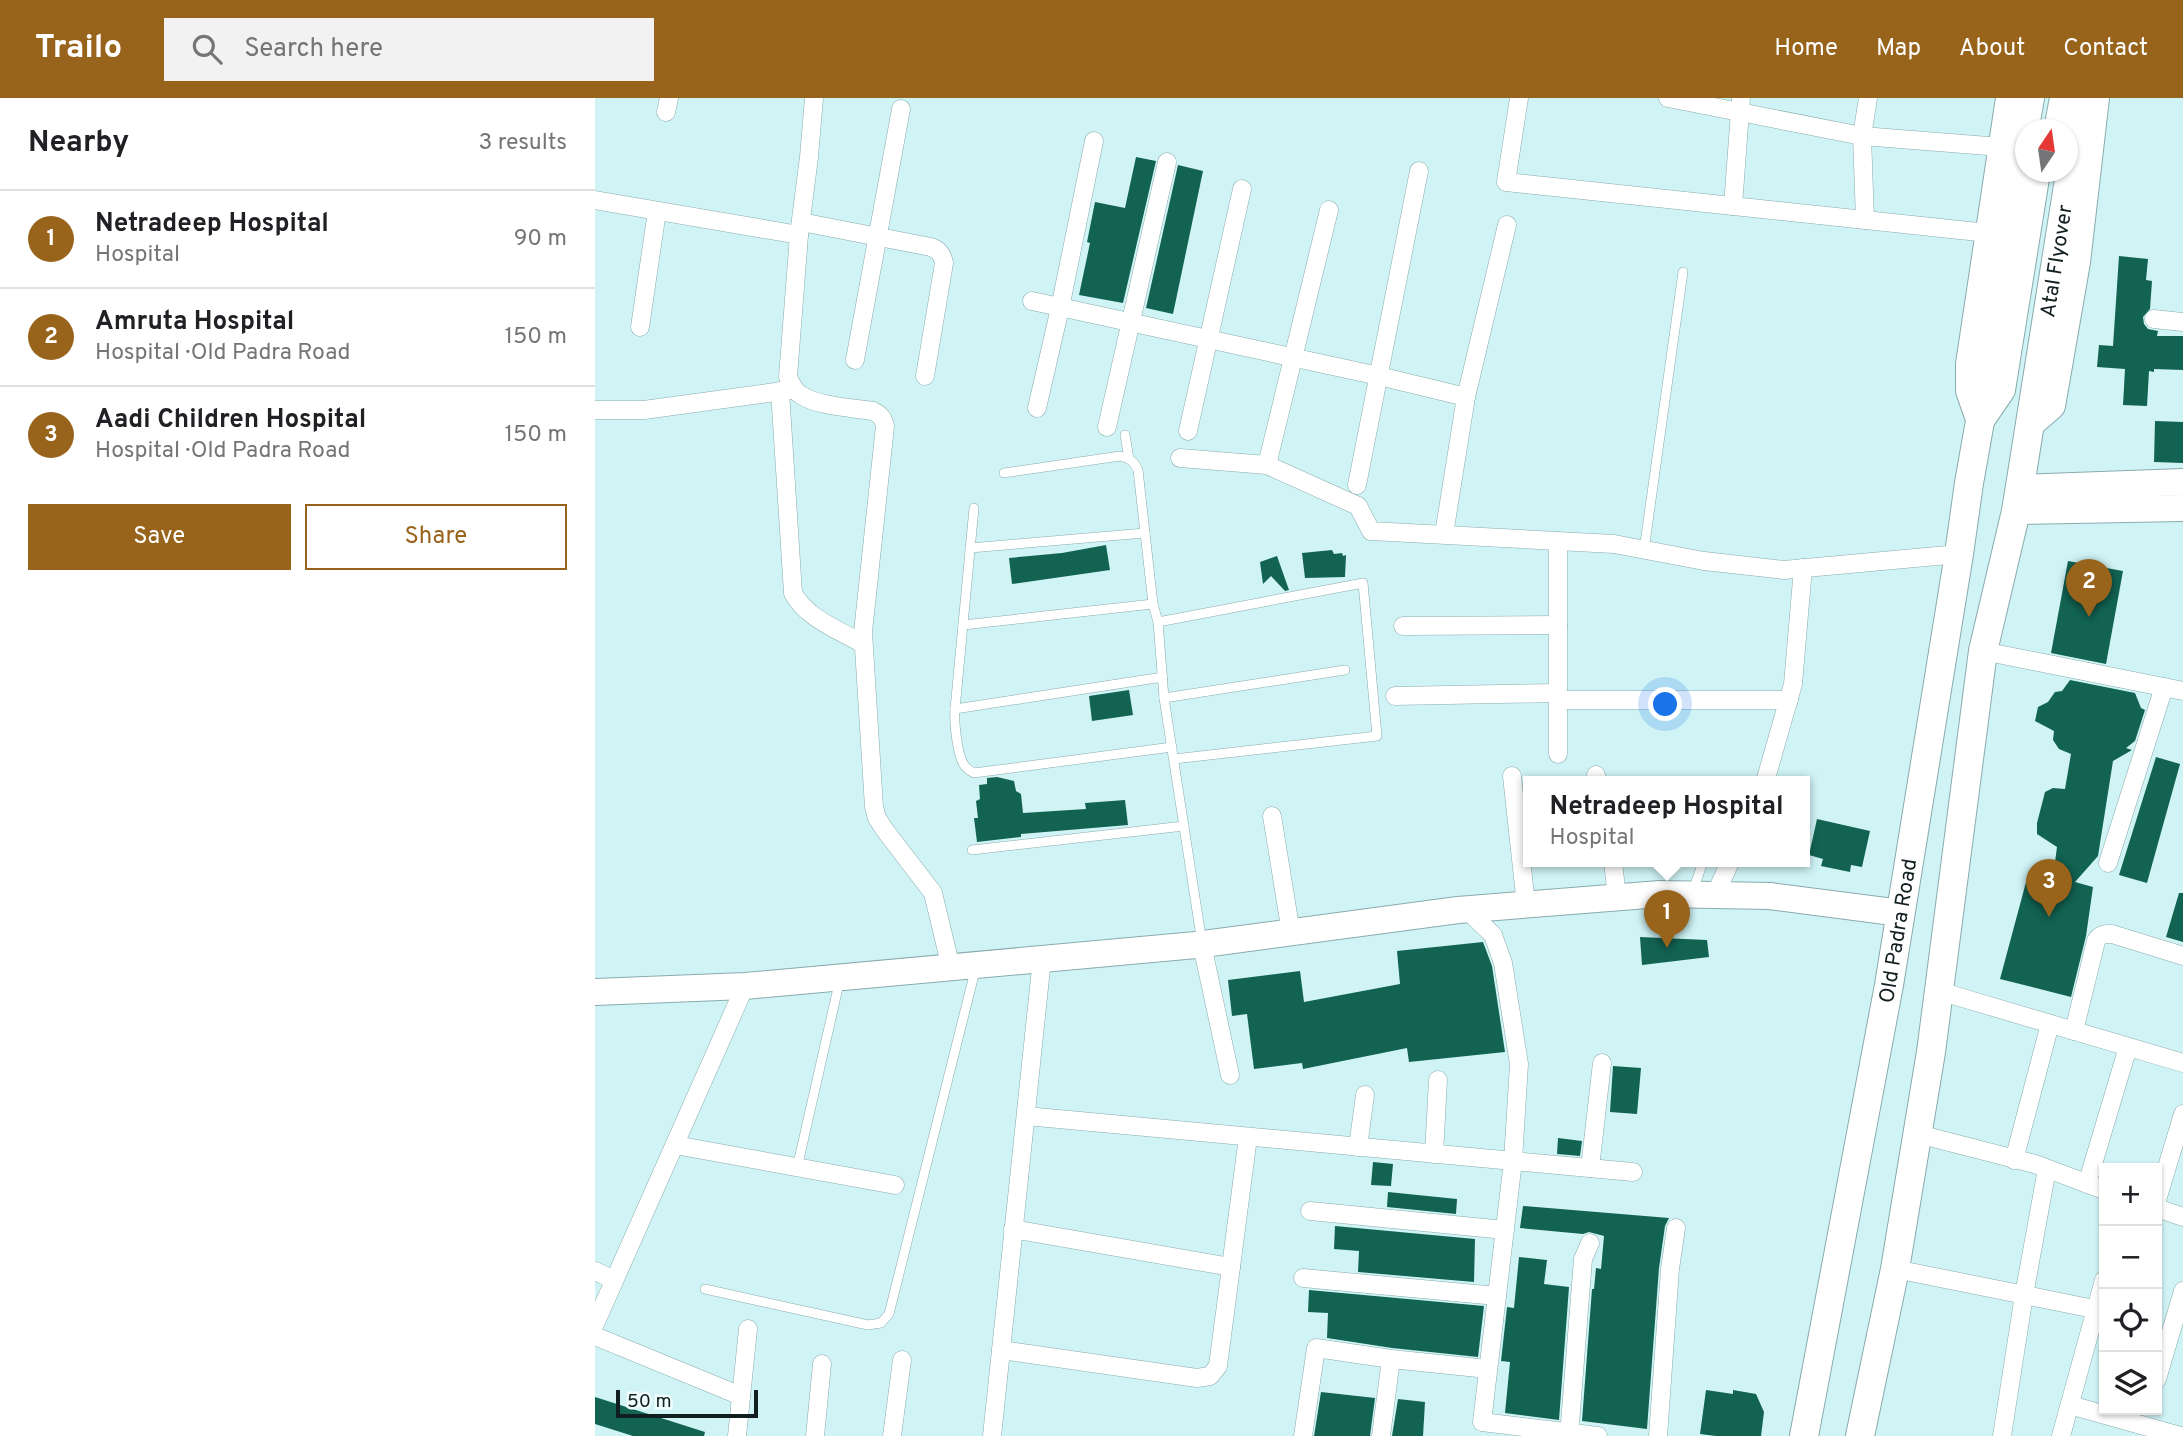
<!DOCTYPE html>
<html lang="en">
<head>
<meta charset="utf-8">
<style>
  :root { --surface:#fff; --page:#f2f2f2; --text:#202124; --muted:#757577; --line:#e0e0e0; --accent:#98631a }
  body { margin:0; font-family:Overpass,sans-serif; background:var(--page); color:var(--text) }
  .controls { position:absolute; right:21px; bottom:21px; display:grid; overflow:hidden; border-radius:0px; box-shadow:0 2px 5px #0004 }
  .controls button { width:63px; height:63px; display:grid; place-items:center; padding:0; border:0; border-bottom:2px solid var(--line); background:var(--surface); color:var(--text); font:35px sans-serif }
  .compass { position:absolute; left:1420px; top:21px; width:63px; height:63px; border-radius:50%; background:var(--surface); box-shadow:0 2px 5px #0004; rotate:13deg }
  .scale { position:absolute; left:21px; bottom:18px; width:142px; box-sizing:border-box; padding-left:7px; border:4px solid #121f20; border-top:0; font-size:19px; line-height:24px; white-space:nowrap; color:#121f20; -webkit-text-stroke:5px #effdfd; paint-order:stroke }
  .you { position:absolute; left:1071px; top:607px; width:24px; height:24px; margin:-18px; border:5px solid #fff; border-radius:50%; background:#1a73e8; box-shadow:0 0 0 10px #1a73e833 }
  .badge { display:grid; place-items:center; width:46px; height:46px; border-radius:50%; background:var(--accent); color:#fff; font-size:23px; font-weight:700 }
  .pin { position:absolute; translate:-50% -58px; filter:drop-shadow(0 2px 4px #0008) }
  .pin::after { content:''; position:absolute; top:37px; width:24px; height:21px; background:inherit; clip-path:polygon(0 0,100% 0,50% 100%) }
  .popup { position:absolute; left:928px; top:678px; width:287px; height:91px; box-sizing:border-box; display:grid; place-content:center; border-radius:0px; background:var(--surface); filter:drop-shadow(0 2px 5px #0005); font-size:23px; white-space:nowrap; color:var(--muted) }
  .popup b { font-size:26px; color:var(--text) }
  .popup::after { content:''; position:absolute; left:50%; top:100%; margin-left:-14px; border:14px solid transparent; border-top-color:var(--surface) }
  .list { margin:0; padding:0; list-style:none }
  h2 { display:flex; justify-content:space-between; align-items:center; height:91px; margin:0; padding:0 28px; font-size:30px }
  h2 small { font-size:23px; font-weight:400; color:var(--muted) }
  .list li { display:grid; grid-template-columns:46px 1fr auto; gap:21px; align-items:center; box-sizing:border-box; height:98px; padding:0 28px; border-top:2px solid var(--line) }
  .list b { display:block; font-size:26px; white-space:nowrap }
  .list p { margin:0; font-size:23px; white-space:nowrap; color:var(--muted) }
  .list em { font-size:23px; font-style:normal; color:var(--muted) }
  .actions { display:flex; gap:14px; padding:21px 28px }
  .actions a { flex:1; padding:16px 0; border:2px solid var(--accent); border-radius:0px; text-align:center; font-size:24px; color:var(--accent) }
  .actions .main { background:var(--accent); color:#fff }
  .icon { flex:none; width:38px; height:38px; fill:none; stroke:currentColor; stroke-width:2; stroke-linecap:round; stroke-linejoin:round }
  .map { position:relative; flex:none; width:1588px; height:1338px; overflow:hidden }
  header { display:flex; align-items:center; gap:42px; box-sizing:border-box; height:98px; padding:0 35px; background:var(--accent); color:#fff }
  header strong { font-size:33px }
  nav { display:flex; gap:38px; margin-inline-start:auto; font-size:24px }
  .search { width:490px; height:63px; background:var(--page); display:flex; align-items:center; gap:18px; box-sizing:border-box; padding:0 24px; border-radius:0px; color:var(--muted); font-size:26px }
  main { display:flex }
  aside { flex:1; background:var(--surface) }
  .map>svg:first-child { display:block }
</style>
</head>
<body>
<header>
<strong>Trailo</strong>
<div class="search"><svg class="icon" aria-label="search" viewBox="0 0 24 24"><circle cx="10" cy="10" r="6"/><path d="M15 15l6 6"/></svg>Search here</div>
<nav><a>Home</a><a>Map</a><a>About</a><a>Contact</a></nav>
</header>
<main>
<aside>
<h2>Nearby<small>3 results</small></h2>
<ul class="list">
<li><span class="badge">1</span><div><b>Netradeep Hospital</b><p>Hospital</p></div><em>90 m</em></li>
<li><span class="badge">2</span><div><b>Amruta Hospital</b><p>Hospital · Old Padra Road</p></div><em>150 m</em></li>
<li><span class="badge">3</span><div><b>Aadi Children Hospital</b><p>Hospital · Old Padra Road</p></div><em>150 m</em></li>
</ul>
<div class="actions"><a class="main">Save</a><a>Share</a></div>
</aside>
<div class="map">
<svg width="1588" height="1338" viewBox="0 0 1588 1338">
  <rect width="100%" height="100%" fill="#d0f4f6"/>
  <g fill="#126352">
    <path d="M 541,59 L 561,63 L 528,205 L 484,197 L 495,145 L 492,144 L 500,104 L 530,110 Z"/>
    <path d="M 583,67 L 608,73 L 578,216 L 551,210 Z"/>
    <path d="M 1524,158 L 1553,161 L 1551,182 L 1557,183 L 1555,211 L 1548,219 L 1549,226 L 1553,231 L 1563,233 L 1562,238 L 1588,238 L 1588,272 L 1559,271 L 1559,274 L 1554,273 L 1552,308 L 1528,307 L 1530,271 L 1502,269 L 1504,247 L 1518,248 Z"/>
    <path d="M 1560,323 L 1588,324 L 1588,365 L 1559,364 Z"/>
    <path d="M 511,447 L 515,472 L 417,486 L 414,460 L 467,455 Z"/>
    <path d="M 737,452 L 739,456 L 747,455 L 748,458 L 751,457 L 750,479 L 710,480 L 707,455 Z"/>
    <path d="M 682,458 L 694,492 L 690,493 L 676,478 L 668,486 L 665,464 Z"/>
    <path d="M 1473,463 L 1528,473 L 1511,566 L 1456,555 Z"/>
    <path d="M 1475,582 L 1540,595 L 1546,610 L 1550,612 L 1540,643 L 1531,650 L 1537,652 L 1518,663 L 1503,758 L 1480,784 L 1498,789 L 1491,838 L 1476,899 L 1405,881 L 1434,773 L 1458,779 L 1462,749 L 1442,736 L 1442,725 L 1450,694 L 1458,690 L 1470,691 L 1476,656 L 1464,651 L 1458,642 L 1459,633 L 1440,623 L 1443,609 L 1453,604 L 1460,594 L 1467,593 Z"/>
    <path d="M 534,592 L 538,617 L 497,623 L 494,598 Z"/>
    <path d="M 1561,659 L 1585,666 L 1552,785 L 1524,777 Z"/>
    <path d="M 402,679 L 419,683 L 421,693 L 426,696 L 428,715 L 491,711 L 490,705 L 530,702 L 533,727 L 426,736 L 426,739 L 382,744 L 379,720 L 383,720 L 381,703 L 385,701 L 384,687 L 392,686 L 392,680 Z"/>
    <path d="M 1222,721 L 1275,733 L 1267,769 L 1256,767 L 1255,774 L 1226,768 L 1228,761 L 1214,757 Z"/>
    <path d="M 1584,795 L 1588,795 L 1588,844 L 1571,839 Z"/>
    <path d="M 1045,839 L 1112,842 L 1114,859 L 1047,867 Z"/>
    <path d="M 888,844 L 897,868 L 910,954 L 814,964 L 812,950 L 708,971 L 707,965 L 659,971 L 652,916 L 637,918 L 633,882 L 705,873 L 709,904 L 805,886 L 802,853 Z"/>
    <path d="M 1018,968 L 1046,970 L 1042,1016 L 1015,1014 Z"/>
    <path d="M 963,1040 L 987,1043 L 985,1058 L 962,1056 Z"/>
    <path d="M 778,1064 L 798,1066 L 796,1088 L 776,1087 Z"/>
    <path d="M 793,1094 L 862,1101 L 861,1116 L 792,1109 Z"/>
    <path d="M 928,1108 L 1074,1120 L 1070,1128 L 1064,1170 L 1052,1331 L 987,1323 L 997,1191 L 999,1191 L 1001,1170 L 1006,1171 L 1009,1138 L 994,1134 L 988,1136 L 925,1130 Z"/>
    <path d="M 740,1128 L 880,1141 L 879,1184 L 763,1174 L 764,1153 L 739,1151 Z"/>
    <path d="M 924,1159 L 952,1162 L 949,1186 L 974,1189 L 964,1322 L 910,1315 L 915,1264 L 906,1263 L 912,1209 L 919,1210 Z"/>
    <path d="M 714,1192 L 889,1208 L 883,1259 L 797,1250 L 732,1240 L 733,1215 L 713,1214 Z"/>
    <path d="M 1111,1292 L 1138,1296 L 1138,1292 L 1161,1296 L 1169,1314 L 1166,1338 L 1121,1338 L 1105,1336 Z"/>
    <path d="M 726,1294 L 780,1300 L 775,1338 L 719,1338 Z"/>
    <path d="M 0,1299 L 110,1334 L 109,1338 L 38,1338 L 0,1326 Z"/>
    <path d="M 803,1301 L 830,1304 L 828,1338 L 797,1338 Z"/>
  </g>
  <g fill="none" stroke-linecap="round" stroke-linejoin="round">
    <defs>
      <g id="lane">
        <path d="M 530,337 L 534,361"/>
        <path d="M 409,375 L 525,358 C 535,361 539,363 543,372 L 550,435"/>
        <path d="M 379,410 L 360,611 C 359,623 362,659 370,668 C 372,671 376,673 379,675 L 577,649"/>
        <path d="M 375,450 L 550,435 L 558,506 L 563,524 L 569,600 L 607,845"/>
        <path d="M 1049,452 L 1088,174"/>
        <path d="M 563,524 L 768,485 L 782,638 L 579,661"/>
        <path d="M 368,527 L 558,506"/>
        <path d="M 569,600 L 750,572"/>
        <path d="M 360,611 L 568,579"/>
        <path d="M 377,752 L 589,728"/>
        <path d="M 1097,795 L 1108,764"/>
        <path d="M 202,1070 L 245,881"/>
        <path d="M 110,1191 L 273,1227 L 286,1225 L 294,1216 L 381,869"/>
      </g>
      <g id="street">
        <path d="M 219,0 L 214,59 L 204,137 L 193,279 C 196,286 199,293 206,297 C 222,308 258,310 278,313 C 286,317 288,320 290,328 L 268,534 L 279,709 L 282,720 L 289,731 L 338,795 L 356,870"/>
        <path d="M 924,0 L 911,84 L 1393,135"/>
        <path d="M 1073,0 L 1267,38 L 1406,49"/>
        <path d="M 71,14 L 74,0"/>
        <path d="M 0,102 L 204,137"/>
        <path d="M 1138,108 L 1146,0"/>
        <path d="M 1270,122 L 1267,38 L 1273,0"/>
        <path d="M 206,124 L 336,149 C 344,152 347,156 349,165 L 330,278"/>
        <path d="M 437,203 L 784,278 L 871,299 L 849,436"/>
        <path d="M 1559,221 L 1588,224"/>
        <path d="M 45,229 L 62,113"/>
        <path d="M 260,262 L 306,11"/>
        <path d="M 185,293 L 198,495 C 211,520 244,532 268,546"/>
        <path d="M 871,299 L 912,127"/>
        <path d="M 442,310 L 465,210 L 499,43"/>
        <path d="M 0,312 L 49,312 L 195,292"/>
        <path d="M 512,329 L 572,64"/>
        <path d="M 593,333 L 647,91"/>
        <path d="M 585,360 L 672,367 L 763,408 L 776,433 L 1019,446 L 1109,463 L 1189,472 L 1364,456"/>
        <path d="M 672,367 L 734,112"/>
        <path d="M 762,387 L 824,73"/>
        <path d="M 808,528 L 963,527"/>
        <path d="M 1388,553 L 1588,593"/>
        <path d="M 800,598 L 963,595"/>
        <path d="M 963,602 L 1194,602"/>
        <path d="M 963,656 L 963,443"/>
        <path d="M 1001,677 L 1002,684"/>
        <path d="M 917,678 L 931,807"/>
        <path d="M 1170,684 L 1198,586 L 1208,470"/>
        <path d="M 677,718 L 696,835"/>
        <path d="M 1018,764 L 1022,799"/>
        <path d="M 1513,765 L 1569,589"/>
        <path d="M 1120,797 L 1135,764"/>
        <path d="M 871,811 L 898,837 L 908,865 L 924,966 L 918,1063 L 887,1324 L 1003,1338"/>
        <path d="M 607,847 L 635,977"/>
        <path d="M 1344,893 L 1588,965"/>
        <path d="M 1479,933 L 1501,843 C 1505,836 1509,836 1517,836 L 1588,858"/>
        <path d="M 431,1018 L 1038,1074"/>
        <path d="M 1323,1036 L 1440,1066 L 1509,1092"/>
        <path d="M 80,1047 L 300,1087"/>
        <path d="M 763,1049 L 770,997"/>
        <path d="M 839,1056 L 843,982"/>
        <path d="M 1419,1062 L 1455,926"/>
        <path d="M 995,1070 L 1007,965"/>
        <path d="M 1492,1086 L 1533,949"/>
        <path d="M 1562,1102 L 1588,1016"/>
        <path d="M 1562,1110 L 1588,1119"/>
        <path d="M 715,1113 L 910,1132"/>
        <path d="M 418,1131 L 636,1169"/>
        <path d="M 1300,1171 L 1509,1213"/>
        <path d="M 0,1173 L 19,1182"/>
        <path d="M 708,1180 L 902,1198"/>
        <path d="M 0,1226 L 150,888"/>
        <path d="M 0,1238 L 146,1298"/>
        <path d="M 406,1252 L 602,1280 L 615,1278 L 623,1268 L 653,1039"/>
        <path d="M 1562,1281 L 1588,1193"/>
        <path d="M 1475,1307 L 1585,1338"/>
        <path d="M 142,1338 L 153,1231"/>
        <path d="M 220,1338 L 227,1266"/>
        <path d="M 297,1338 L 307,1262"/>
        <path d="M 397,1338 L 447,861"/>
        <path d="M 708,1338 L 721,1250 L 796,1261 L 893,1271"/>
        <path d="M 786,1338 L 796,1261"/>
        <path d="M 974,1338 L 988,1161 L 995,1145"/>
        <path d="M 1063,1338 L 1075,1171 L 1081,1130"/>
        <path d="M 1407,1338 L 1429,1197 L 1452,1071"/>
        <path d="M 1466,1338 L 1509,1182"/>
      </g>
      <g id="secondary">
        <path d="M 1462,32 L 1468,0"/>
        <path d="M 1385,324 L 1374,293 L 1374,266 L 1414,0"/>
        <path d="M 1385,324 L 1407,292 L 1442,74"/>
        <path d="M 1434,328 L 1457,308 L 1482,164 L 1501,0"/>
        <path d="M 1425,390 L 1588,384"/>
        <path d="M 1421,413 L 1588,410"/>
        <path d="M 0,894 L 150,888 L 601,847 L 863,812 L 1065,796 L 1175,798 L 1306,815"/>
      </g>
      <g id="primary">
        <path id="s1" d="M 1209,1338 L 1294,887 L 1364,456 L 1374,385 L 1408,194 L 1426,52 L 1435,0"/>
        <path id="s2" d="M 1265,1338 L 1300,1171 L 1336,954 L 1388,553 L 1421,413 L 1487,0"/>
      </g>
    </defs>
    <use href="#lane" stroke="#89abad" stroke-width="10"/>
    <use href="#street" stroke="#89abad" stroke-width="19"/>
    <use href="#secondary" stroke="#89abad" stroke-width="28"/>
    <use href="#primary" stroke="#89abad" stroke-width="30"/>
    <use href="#lane" stroke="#fff" stroke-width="9"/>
    <use href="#street" stroke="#fff" stroke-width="18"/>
    <use href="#secondary" stroke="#fff" stroke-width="26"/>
    <use href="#primary" stroke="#fff" stroke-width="28"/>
  </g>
  <g text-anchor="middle" stroke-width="7" stroke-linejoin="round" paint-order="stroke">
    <g font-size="21" fill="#121f20" stroke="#effdfd">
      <text dy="7" stroke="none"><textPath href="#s2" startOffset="1192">Atal Flyover</textPath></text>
      <text dy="7" stroke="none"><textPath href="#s1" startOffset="514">Old Padra Road</textPath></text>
    </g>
  </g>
</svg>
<div class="controls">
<button>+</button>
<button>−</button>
<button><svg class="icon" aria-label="locate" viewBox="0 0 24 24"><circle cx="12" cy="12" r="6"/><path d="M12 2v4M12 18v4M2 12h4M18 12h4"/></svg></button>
<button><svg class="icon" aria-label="layers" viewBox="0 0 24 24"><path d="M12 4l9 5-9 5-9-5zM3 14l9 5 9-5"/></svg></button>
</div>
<svg class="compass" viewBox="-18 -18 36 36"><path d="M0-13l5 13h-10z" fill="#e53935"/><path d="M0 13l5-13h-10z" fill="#757577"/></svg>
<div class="scale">50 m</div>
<div class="you"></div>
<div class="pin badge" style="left:1072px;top:850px">1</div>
<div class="popup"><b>Netradeep Hospital</b>Hospital</div>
<div class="pin badge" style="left:1494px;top:519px">2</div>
<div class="pin badge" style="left:1454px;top:819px">3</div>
</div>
</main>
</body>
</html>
